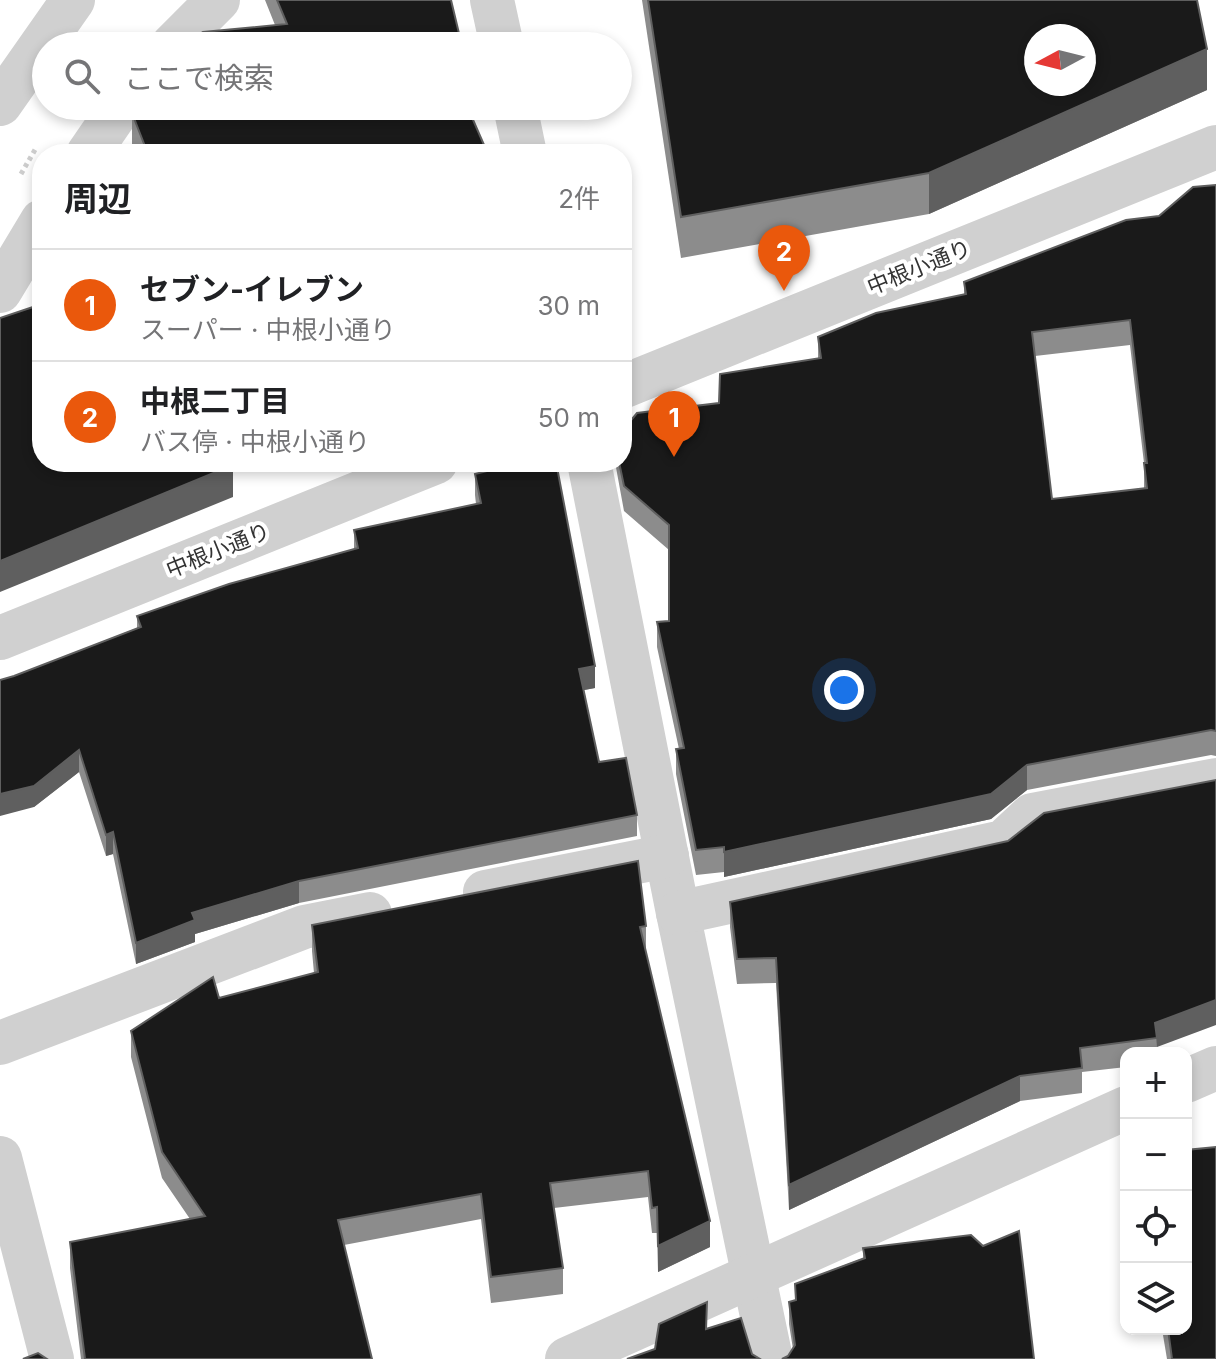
<!DOCTYPE html>
<html lang="ja">
<head>
<meta charset="utf-8">
<style>
  :root { --surface:#fff; --page:#f2f2f2; --text:#202124; --muted:#757577; --line:#e0e0e0; --accent:#ea580c }
  body { margin:0; font-family:Inter,"Noto Sans JP",sans-serif; background:var(--page); color:var(--text) }
  .controls { position:absolute; right:24px; bottom:24px; display:grid; overflow:hidden; border-radius:16px; box-shadow:0 4px 12px #0003 }
  .controls button { width:72px; height:72px; display:grid; place-items:center; padding:0; border:0; border-bottom:2px solid var(--line); background:var(--surface); color:var(--text); font:40px sans-serif }
  .compass { position:absolute; left:1024px; top:24px; width:72px; height:72px; border-radius:50%; background:var(--surface); box-shadow:0 4px 12px #0003; rotate:263deg }
  .you { position:absolute; left:844px; top:690px; width:28px; height:28px; margin:-20px; border:6px solid #fff; border-radius:50%; background:#1a73e8; box-shadow:0 0 0 12px #1a73e833 }
  .badge { display:grid; place-items:center; width:52px; height:52px; border-radius:50%; background:var(--accent); color:#fff; font-size:26px; font-weight:700 }
  .pin { position:absolute; translate:-50% -66px; filter:drop-shadow(0 2px 4px #0008) }
  .pin::after { content:''; position:absolute; top:42px; width:28px; height:24px; background:inherit; clip-path:polygon(0 0,100% 0,50% 100%) }
  .list { margin:0; padding:0; list-style:none }
  h2 { display:flex; justify-content:space-between; align-items:center; height:104px; margin:0; padding:0 32px; font-size:34px }
  h2 small { font-size:26px; font-weight:400; color:var(--muted) }
  .list li { display:grid; grid-template-columns:52px 1fr auto; gap:24px; align-items:center; box-sizing:border-box; height:112px; padding:0 32px; border-top:2px solid var(--line) }
  .list b { display:block; font-size:30px; white-space:nowrap }
  .list p { margin:0; font-size:26px; white-space:nowrap; color:var(--muted) }
  .list em { font-size:26px; font-style:normal; color:var(--muted) }
  .icon { flex:none; width:44px; height:44px; fill:none; stroke:currentColor; stroke-width:2; stroke-linecap:round; stroke-linejoin:round }
  .map { position:relative; flex:none; width:1216px; height:1359px; overflow:hidden }
  .search { position:absolute; background:var(--surface); box-shadow:0 4px 12px #0003; left:32px; top:32px; width:600px; height:88px; display:flex; align-items:center; gap:20px; box-sizing:border-box; padding:0 28px; border-radius:44px; color:var(--muted); font-size:30px }
  .panel { position:absolute; background:var(--surface); box-shadow:0 4px 12px #0003; left:32px; top:144px; width:600px; height:328px; border-radius:32px }
  .map>svg:first-child { display:block }
</style>
</head>
<body>
<div class="map">
<svg width="1216" height="1359" viewBox="0 0 1216 1359">
  <rect width="100%" height="100%" fill="#fff"/>
  <g fill="none" stroke-linecap="round" stroke-linejoin="round">
    <path stroke="#cdcdcd" stroke-width="5" stroke-dasharray="4 4" stroke-linecap="butt" d="M 21,174 L 36,148"/>
    <g stroke="#d0d0d0" stroke-width="44">
      <path d="M 492,0 L 502,46"/>
      <path d="M 172,46 L 218,0"/>
      <path d="M 0,104 L 73,0"/>
      <path d="M 515,106 L 525,154"/>
      <path d="M 88,154 L 121,106"/>
      <path d="M 0,291 L 42,221"/>
      <path d="M 622,387 L 1216,147"/>
      <path d="M 589,462 L 678,913 L 771,1359"/>
      <path d="M 0,638 L 436,462"/>
      <path d="M 485,892 L 667,856"/>
      <path d="M 678,913 L 1003,842 L 1032,815 L 1216,780"/>
      <path d="M 0,1043 L 304,927 L 370,914"/>
      <path d="M 1186,1081 L 1216,1068"/>
      <path d="M 0,1158 L 52,1359"/>
      <path d="M 567,1359 L 1126,1108"/>
    </g>
  </g>
  <g fill="#8c8c8c" fill-rule="evenodd">
    <path d="M 265,0 L 451,0 L 275,25 Z"/>
    <path d="M 642,0 L 1197,0 L 1207,90 L 929,214 L 681,258 Z"/>
    <path d="M 469,106 L 468,110 L 488,154 L 136,154 L 132,145 L 132,113 Z"/>
    <path d="M 1216,185 L 1216,756 L 1211,755 L 1027,790 L 991,819 L 724,877 L 724,872 L 696,875 L 676,774 L 676,749 L 679,749 L 657,647 L 657,622 L 669,621 L 669,550 L 624,511 L 615,462 L 622,462 L 719,403 L 818,358 L 818,337 L 964,294 L 964,282 L 1159,216 ZM 1130,345 L 1144,463 L 1144,488 L 1052,499 L 1035,356 Z"/>
    <path d="M 475,474 L 595,688 L 584,690 L 599,762 L 637,815 L 637,836 L 299,903 L 195,934 L 195,942 L 136,964 L 113,854 L 106,856 L 79,772 L 34,807 L 14,676 L 137,628 L 137,616 L 354,549 L 354,530 L 476,504 L 475,495 Z"/>
    <path d="M 1216,780 L 1157,1047 L 1157,1053 L 1126,1053 L 1126,1067 L 1082,1072 L 1082,1093 L 1020,1101 L 789,1210 L 776,983 L 737,984 L 730,927 L 730,902 L 1008,841 Z"/>
    <path d="M 312,925 L 646,926 L 646,952 L 710,1247 L 658,1272 L 657,1233 L 652,1233 L 648,1197 L 554,1208 L 563,1268 L 563,1294 L 491,1303 L 481,1219 L 344,1245 L 372,1359 L 81,1359 L 70,1268 L 70,1242 L 190,1219 L 162,1178 L 131,1057 L 131,1031 L 219,998 L 314,973 L 312,951 Z"/>
    <path d="M 863,1248 L 1034,1359 L 788,1356 L 793,1349 L 789,1324 L 789,1302 L 795,1301 L 795,1284 L 863,1258 Z"/>
    <path d="M 1162,1329 L 1186,1329 L 1216,1359 L 1167,1359 Z"/>
  </g>
  <g fill="#5f5f5f">
    <path d="M 1207,49 L 1207,90 L 929,214 L 929,173 Z"/>
    <path d="M 224,462 L 254,462 L 233,472 L 233,497 L 0,592 L 0,561 Z"/>
    <path d="M 595,666 L 595,688 L 579,691 L 579,669 Z"/>
    <path d="M 79,750 L 79,772 L 34,807 L 0,816 L 0,794 Z"/>
    <path d="M 1027,765 L 1027,790 L 991,819 L 724,877 L 724,852 Z"/>
    <path d="M 113,832 L 113,854 L 106,856 L 106,835 Z"/>
    <path d="M 299,881 L 299,903 L 195,934 L 195,942 L 136,964 L 136,943 L 192,913 Z"/>
    <path d="M 1216,1000 L 1216,1025 L 1157,1047 L 1155,1023 Z"/>
    <path d="M 1020,1076 L 1020,1101 L 789,1210 L 789,1185 Z"/>
    <path d="M 710,1221 L 710,1247 L 658,1272 L 658,1246 Z"/>
  </g>
  <g fill="#1a1a1a" stroke="#5f5f5f" stroke-width="2" fill-rule="evenodd">
    <path d="M 277,0 L 451,0 L 462,46 L 180,46 L 203,32 L 287,24 Z"/>
    <path d="M 648,0 L 1197,0 L 1207,49 L 929,173 L 681,217 ZM 1036,36 L 1084,36 L 1084,84 L 1036,84 Z"/>
    <path d="M 134,106 L 467,106 L 488,154 L 148,154 L 132,113 Z"/>
    <path d="M 1216,185 L 1216,731 L 1211,730 L 1027,765 L 991,794 L 724,852 L 724,847 L 696,850 L 676,749 L 684,748 L 657,622 L 669,621 L 669,525 L 624,486 L 619,462 L 622,462 L 622,431 L 637,413 L 719,403 L 720,374 L 821,358 L 818,337 L 876,313 L 966,294 L 964,282 L 1126,220 L 1159,216 L 1193,187 ZM 1130,320 L 1147,463 L 1144,463 L 1147,488 L 1052,499 L 1032,332 Z"/>
    <path d="M 42,304 L 42,462 L 232,462 L 233,465 L 0,561 L 0,318 Z"/>
    <path d="M 523,462 L 556,462 L 595,666 L 579,669 L 599,762 L 626,758 L 637,815 L 299,881 L 192,913 L 195,920 L 136,943 L 113,832 L 106,835 L 79,750 L 34,786 L 0,794 L 0,680 L 14,676 L 141,627 L 137,616 L 229,584 L 358,548 L 354,530 L 481,503 L 475,474 Z"/>
    <path d="M 1216,780 L 1216,1000 L 1155,1023 L 1157,1038 L 1080,1048 L 1082,1068 L 1020,1076 L 789,1185 L 776,958 L 737,959 L 730,902 L 1008,841 L 1044,813 Z"/>
    <path d="M 638,861 L 646,926 L 640,927 L 710,1221 L 658,1246 L 657,1207 L 652,1208 L 648,1171 L 550,1183 L 563,1268 L 491,1277 L 481,1194 L 338,1220 L 372,1359 L 85,1359 L 70,1242 L 205,1216 L 162,1152 L 131,1031 L 213,977 L 219,998 L 318,972 L 312,925 Z"/>
    <path d="M 1216,1147 L 1216,1359 L 1172,1359 L 1168,1329 L 1186,1329 L 1186,1150 Z"/>
    <path d="M 1019,1231 L 1034,1359 L 782,1359 L 788,1356 L 795,1345 L 789,1302 L 796,1300 L 795,1284 L 865,1258 L 863,1248 L 971,1235 L 983,1246 Z"/>
    <path d="M 707,1302 L 706,1329 L 741,1318 L 752,1354 L 760,1359 L 627,1359 L 655,1349 L 659,1324 Z"/>
    <path d="M 38,1353 L 47,1359 L 23,1359 Z"/>
  </g>
  <g text-anchor="middle" stroke-width="8" stroke-linejoin="round" paint-order="stroke">
    <g font-size="22" fill="#333" stroke="#fff">
      <text transform="translate(919 267) rotate(-22)" y="8">中根小通り</text>
      <text transform="translate(218 550) rotate(-22)" y="8">中根小通り</text>
    </g>
  </g>
</svg>
<div class="controls">
<button>+</button>
<button>−</button>
<button><svg class="icon" aria-label="locate" viewBox="0 0 24 24"><circle cx="12" cy="12" r="6"/><path d="M12 2v4M12 18v4M2 12h4M18 12h4"/></svg></button>
<button><svg class="icon" aria-label="layers" viewBox="0 0 24 24"><path d="M12 4l9 5-9 5-9-5zM3 14l9 5 9-5"/></svg></button>
</div>
<svg class="compass" viewBox="-18 -18 36 36"><path d="M0-13l5 13h-10z" fill="#e53935"/><path d="M0 13l5-13h-10z" fill="#757577"/></svg>
<div class="you"></div>
<div class="pin badge" style="left:674px;top:457px">1</div>
<div class="pin badge" style="left:784px;top:291px">2</div>
<div class="search"><svg class="icon" aria-label="search" viewBox="0 0 24 24"><circle cx="10" cy="10" r="6"/><path d="M15 15l6 6"/></svg>ここで検索</div>
<section class="panel">
<h2>周辺<small>2件</small></h2>
<ul class="list">
<li><span class="badge">1</span><div><b>セブン-イレブン</b><p>スーパー · 中根小通り</p></div><em>30 m</em></li>
<li><span class="badge">2</span><div><b>中根二丁目</b><p>バス停 · 中根小通り</p></div><em>50 m</em></li>
</ul>
</section>
</div>
</body>
</html>
